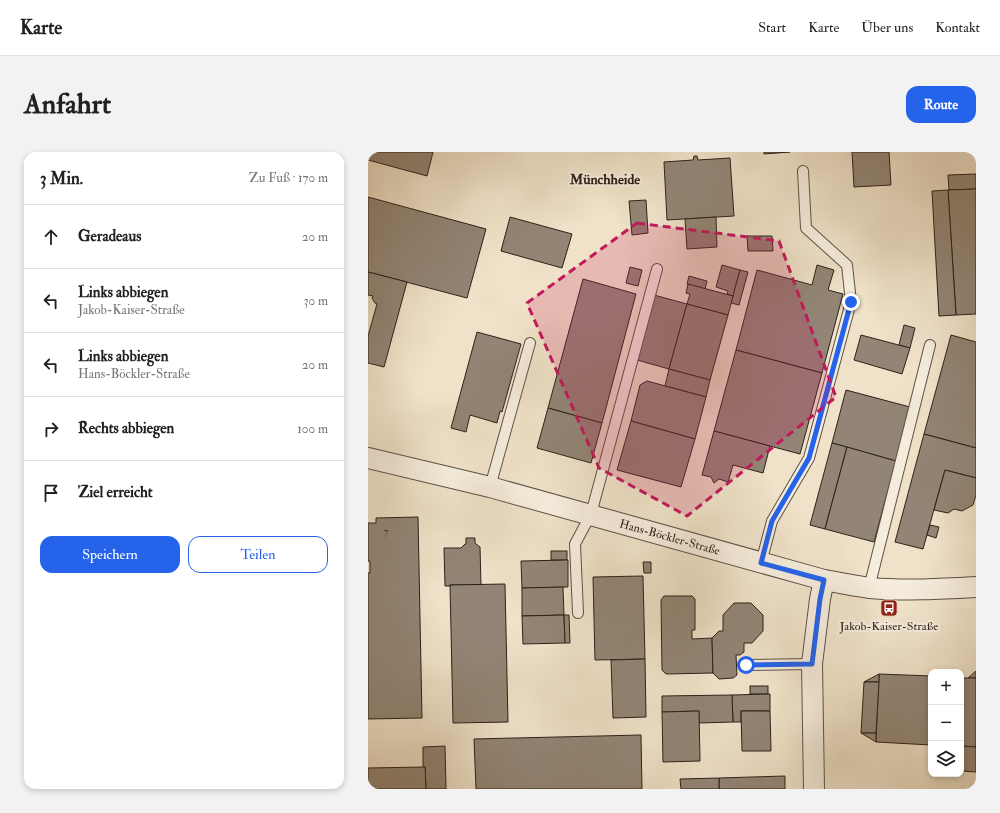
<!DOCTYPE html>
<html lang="de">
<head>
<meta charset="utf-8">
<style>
  :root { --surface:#fff; --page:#f2f2f2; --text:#202124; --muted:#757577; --line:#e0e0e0; --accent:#2563eb }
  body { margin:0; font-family:"IM FELL Double Pica",serif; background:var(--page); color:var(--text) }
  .controls { position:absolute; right:12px; bottom:12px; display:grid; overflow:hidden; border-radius:8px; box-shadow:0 2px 6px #0003 }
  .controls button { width:36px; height:36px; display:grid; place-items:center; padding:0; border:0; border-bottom:1px solid var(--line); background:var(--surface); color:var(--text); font:20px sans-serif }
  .stop { position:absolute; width:12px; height:12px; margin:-9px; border:3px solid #2563eb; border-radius:50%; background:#fff }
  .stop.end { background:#2563eb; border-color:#fff; box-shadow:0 1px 4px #0008 }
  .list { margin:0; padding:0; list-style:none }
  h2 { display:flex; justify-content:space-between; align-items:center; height:52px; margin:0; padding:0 16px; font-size:17px }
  h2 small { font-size:13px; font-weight:400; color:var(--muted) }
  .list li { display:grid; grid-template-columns:26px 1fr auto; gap:12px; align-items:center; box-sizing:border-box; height:64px; padding:0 16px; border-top:1px solid var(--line) }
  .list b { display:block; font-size:15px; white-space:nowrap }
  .list p { margin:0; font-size:13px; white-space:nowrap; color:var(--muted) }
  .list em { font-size:13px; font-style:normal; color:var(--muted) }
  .actions { display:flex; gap:8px; padding:12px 16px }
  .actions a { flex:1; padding:9px 0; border:1px solid var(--accent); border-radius:12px; text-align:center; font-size:14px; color:var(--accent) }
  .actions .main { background:var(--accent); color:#fff }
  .icon { flex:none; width:22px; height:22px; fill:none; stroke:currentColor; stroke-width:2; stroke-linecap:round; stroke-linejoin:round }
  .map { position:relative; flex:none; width:608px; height:637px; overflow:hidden; border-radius:12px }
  header { display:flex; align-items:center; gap:24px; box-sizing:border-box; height:56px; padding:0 20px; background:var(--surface); border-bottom:1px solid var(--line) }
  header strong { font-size:19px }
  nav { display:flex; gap:22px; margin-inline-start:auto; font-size:14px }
  .intro { display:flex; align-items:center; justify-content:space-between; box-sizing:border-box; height:96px; padding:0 24px }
  h1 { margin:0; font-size:28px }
  .button { padding:10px 18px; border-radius:12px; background:var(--accent); color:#fff; font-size:14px; font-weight:700 }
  main { display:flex; gap:24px; padding:0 24px }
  aside { flex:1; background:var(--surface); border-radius:12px; box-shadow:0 2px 6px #0003 }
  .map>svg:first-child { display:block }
</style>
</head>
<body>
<header>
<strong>Karte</strong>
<nav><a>Start</a><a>Karte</a><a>Über uns</a><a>Kontakt</a></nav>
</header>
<div class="intro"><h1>Anfahrt</h1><a class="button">Route</a></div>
<main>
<aside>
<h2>3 Min.<small>Zu Fuß · 170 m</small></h2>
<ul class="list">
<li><svg class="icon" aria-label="ahead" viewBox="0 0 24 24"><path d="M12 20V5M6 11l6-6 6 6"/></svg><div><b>Geradeaus</b></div><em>20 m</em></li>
<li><svg class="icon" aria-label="left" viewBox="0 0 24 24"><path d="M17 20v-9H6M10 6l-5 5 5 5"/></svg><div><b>Links abbiegen</b><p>Jakob-Kaiser-Straße</p></div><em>30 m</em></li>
<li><svg class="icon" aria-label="left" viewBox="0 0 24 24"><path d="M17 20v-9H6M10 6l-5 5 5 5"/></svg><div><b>Links abbiegen</b><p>Hans-Böckler-Straße</p></div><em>20 m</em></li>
<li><svg class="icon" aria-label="right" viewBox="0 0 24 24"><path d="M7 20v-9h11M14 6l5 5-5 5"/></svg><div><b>Rechts abbiegen</b></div><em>100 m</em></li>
<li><svg class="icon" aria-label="arrive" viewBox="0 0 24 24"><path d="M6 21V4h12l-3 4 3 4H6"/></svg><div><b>Ziel erreicht</b></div></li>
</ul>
<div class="actions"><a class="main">Speichern</a><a>Teilen</a></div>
</aside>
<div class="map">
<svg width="608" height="637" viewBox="0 0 608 637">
  <rect width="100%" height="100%" fill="#efe2c9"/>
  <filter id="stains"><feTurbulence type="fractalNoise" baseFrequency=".005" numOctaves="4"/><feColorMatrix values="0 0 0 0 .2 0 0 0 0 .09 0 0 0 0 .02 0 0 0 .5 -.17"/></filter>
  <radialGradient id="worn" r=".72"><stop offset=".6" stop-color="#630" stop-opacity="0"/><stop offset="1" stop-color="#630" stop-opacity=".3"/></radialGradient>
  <g fill="#928575" stroke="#2d201a">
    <path d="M 0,0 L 65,0 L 59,24 L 0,8 Z"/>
    <path d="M 396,0 L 422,0 L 396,2 Z"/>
    <path d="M 484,0 L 521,0 L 523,33 L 486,35 Z"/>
    <path d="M 326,4 L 329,4 L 330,8 L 362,6 L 366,64 L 299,68 L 296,10 L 325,8 Z"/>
    <path d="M 608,22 L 608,37 L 581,38 L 580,23 Z"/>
    <path d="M 608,37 L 608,162 L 588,163 L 580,38 Z"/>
    <path d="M 580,38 L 588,163 L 571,164 L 564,39 Z"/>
    <path d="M 0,45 L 118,77 L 99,146 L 0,120 Z"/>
    <path d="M 278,48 L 280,81 L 264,83 L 261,49 Z"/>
    <path d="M 142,65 L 204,82 L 194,116 L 133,99 Z"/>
    <path d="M 348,65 L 349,95 L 319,97 L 317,67 Z"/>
    <path d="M 379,84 L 404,84 L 405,99 L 380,99 Z"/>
    <path d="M 354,113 L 372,118 L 365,144 L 359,142 L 360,139 L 348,135 Z"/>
    <path d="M 449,113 L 466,118 L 460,138 L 475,142 L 454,221 L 368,198 L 389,118 L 444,133 Z"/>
    <path d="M 262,115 L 274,118 L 270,134 L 258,131 Z"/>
    <path d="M 372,118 L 380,120 L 371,153 L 363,151 Z"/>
    <path d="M 0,120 L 39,130 L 16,215 L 0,211 L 0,184 L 9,152 L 7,151 L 4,146 L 5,144 L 0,143 Z"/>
    <path d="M 321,124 L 339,129 L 337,137 L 319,132 Z"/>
    <path d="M 215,127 L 268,142 L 234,271 L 180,256 Z"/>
    <path d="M 320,132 L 365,144 L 360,163 L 319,152 L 322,142 L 318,141 Z"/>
    <path d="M 286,143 L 319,152 L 301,217 L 269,208 Z"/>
    <path d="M 319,152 L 360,163 L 342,228 L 301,217 Z"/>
    <path d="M 536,173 L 547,176 L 542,196 L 531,193 Z"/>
    <path d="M 109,180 L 153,192 L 134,260 L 132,259 L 129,271 L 102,263 L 98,280 L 83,276 Z"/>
    <path d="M 493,183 L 542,196 L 534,222 L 486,208 Z"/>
    <path d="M 583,183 L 608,190 L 608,296 L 556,282 Z"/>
    <path d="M 368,198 L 454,221 L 432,302 L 346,279 Z"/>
    <path d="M 301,217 L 342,228 L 338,245 L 297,234 Z"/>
    <path d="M 279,229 L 338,245 L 327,287 L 263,269 L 272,233 Z"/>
    <path d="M 478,238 L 542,255 L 528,309 L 464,291 Z"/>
    <path d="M 180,256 L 234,271 L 223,311 L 169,296 Z"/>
    <path d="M 263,269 L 327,287 L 313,335 L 249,318 Z"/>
    <path d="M 346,279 L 402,294 L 395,321 L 365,313 L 360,330 L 351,327 L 346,331 L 343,325 L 334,323 Z"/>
    <path d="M 556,282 L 608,296 L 608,326 L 577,318 L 555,397 L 527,390 Z"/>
    <path d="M 464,291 L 479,295 L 457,377 L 442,373 Z"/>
    <path d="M 479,295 L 528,309 L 506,390 L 457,377 Z"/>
    <path d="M 577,318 L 608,326 L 608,345 L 607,346 L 605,353 L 594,359 L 586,357 L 580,361 L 566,358 Z"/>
    <path d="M 50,365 L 54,566 L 0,567 L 0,421 L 2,421 L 2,409 L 0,409 L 0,371 L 8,371 L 8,366 Z"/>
    <path d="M 562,373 L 571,375 L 568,386 L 559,383 Z"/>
    <path d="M 98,386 L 107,386 L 107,391 L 108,392 L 112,395 L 113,433 L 82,433 L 82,434 L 77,434 L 76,396 L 93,396 L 97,392 L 98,392 Z"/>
    <rect x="183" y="399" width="16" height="9"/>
    <path d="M 200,408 L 200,435 L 154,436 L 153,409 Z"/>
    <path d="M 275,410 L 283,410 L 283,421 L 276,421 Z"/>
    <path d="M 275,424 L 277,507 L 227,508 L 225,425 Z"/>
    <path d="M 137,432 L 140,570 L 85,571 L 82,433 Z"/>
    <path d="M 195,435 L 196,463 L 154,464 L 154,436 Z"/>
    <path d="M 296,444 L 324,444 L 327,447 L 327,478 L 324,478 L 324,487 L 344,486 L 345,521 L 298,522 L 294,518 L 293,448 Z"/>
    <path d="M 366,451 L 383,451 L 395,463 L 395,479 L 384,491 L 376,491 L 376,500 L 372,503 L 368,503 L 369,523 L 365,526 L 351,527 L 345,521 L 344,486 L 351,479 L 355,479 L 355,463 Z"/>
    <path d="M 196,463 L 197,491 L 155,492 L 154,464 Z"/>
    <path d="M 196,463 L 201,463 L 202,491 L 197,491 Z"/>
    <path d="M 277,507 L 278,565 L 245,566 L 243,508 Z"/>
    <path d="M 608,519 L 608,526 L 600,526 Z"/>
    <path d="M 511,522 L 563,524 L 563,593 L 508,590 Z"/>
    <path d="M 511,522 L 511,530 L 496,530 Z"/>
    <path d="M 593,526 L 608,526 L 608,595 L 593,594 Z"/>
    <path d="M 496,530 L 511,530 L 508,581 L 493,581 Z"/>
    <rect x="382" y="534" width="18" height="8"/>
    <path d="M 402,542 L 402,559 L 373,559 L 373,570 L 365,570 L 364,543 Z"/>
    <path d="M 364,543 L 365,570 L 331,571 L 331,559 L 294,560 L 294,544 Z"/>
    <path d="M 331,559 L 332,609 L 295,610 L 294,560 Z"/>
    <path d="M 373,559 L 402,559 L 403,599 L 374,599 Z"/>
    <path d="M 493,581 L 508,581 L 508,590 Z"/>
    <path d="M 272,583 L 273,583 L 274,637 L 108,637 L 106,587 Z"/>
    <path d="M 77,594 L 78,637 L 58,637 L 57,615 L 55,615 L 55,595 Z"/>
    <path d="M 593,594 L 608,595 L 608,620 L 593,619 Z"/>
    <path d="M 57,615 L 58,637 L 0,637 L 0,616 Z"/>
    <path d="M 417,624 L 417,637 L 351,637 L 351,626 Z"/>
    <path d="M 351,626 L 351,637 L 313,637 L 312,627 Z"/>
  </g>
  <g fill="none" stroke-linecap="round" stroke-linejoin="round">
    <defs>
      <g id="lane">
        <path d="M 122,335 L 162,191"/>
        <path d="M 393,411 L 404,369 L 441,306 L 483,150 L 479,113 L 438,76 L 435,19"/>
        <path d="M 501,436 L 562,193"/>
        <path d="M 210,461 L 207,392 L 223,362 L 289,117"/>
        <path d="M 378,513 L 444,512"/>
      </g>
      <g id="street">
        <path id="s1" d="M 0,306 L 122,335 L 456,428 C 472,431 487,434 502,436 C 538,439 573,437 608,435"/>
        <path d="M 446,637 L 444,512 L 452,447 L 456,428"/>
      </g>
    </defs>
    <use href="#lane" stroke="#5e5046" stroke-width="12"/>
    <use href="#street" stroke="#5e5046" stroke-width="22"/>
    <use href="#lane" stroke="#f5ecdc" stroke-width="10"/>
    <use href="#street" stroke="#f5ecdc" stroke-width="20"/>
  </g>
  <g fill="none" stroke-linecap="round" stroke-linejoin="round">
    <path stroke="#2563eb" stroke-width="5" d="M 378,513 L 444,512 L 452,447 L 456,428 L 393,411 L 404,369 L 441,306 L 483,150"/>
  </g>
  <path fill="#c2185b" fill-opacity="0.2" stroke="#c2185b" stroke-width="3" stroke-dasharray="8 5" stroke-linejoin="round" d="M 269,71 L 411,89 L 468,245 L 319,364 L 231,316 L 159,151 Z"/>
  <defs>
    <symbol id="bus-square" viewBox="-11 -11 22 22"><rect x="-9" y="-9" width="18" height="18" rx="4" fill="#8f2418" stroke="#f5ecdc"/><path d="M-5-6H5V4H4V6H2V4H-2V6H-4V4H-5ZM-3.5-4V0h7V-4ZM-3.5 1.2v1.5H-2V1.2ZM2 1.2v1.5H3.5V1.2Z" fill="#fff"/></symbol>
  </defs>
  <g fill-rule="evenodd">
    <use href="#bus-square" x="511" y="446" width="20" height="20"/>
  </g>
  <g text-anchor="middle" stroke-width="4" stroke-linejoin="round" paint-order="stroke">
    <g font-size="10" fill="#463931">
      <text x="18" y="383">7</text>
    </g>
    <g font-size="12" fill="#2d201a" stroke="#f5ecdc">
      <text dy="4" stroke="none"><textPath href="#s1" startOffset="312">Hans-Böckler-Straße</textPath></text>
    </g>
    <g font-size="12" fill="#2d201a" stroke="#f5ecdc">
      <text x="521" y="478">Jakob-Kaiser-Straße</text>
    </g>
    <g font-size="14" font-weight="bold" fill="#2d201a" stroke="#f5ecdc">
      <text x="237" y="32">Münchheide</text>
    </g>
  </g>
  <rect width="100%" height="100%" filter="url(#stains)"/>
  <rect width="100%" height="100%" fill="url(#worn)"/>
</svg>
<div class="controls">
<button>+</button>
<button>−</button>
<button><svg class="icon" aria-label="layers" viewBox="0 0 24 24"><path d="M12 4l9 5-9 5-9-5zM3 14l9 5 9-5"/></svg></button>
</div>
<div class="stop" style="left:378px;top:513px"></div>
<div class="stop end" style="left:483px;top:150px"></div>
</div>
</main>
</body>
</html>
